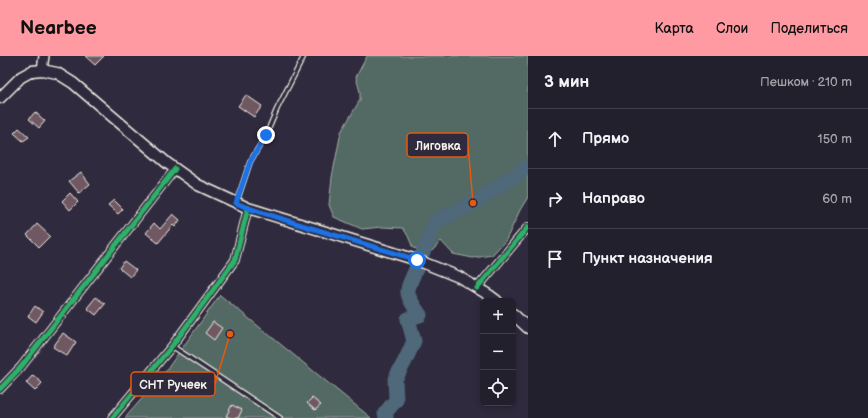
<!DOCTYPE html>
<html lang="ru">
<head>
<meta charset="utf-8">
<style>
  :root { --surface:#23202e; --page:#2f2d3a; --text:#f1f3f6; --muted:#a3a3aa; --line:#403e4a; --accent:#ff9aa2 }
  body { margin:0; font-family:"Balsamiq Sans",sans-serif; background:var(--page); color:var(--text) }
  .controls { position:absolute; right:12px; bottom:12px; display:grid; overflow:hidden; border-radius:6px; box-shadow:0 2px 6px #0003 }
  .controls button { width:36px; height:36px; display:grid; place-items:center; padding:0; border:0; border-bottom:1px solid var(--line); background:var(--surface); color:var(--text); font:20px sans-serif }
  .stop { position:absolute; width:12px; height:12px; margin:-9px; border:3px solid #1a73e8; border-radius:50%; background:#fff }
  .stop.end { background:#1a73e8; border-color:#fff; box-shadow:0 1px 4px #0008 }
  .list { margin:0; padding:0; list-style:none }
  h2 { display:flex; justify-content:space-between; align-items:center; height:52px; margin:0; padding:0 16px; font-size:17px }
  h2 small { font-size:13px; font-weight:400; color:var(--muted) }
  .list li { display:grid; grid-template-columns:26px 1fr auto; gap:12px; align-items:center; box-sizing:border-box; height:60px; padding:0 16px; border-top:1px solid var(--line) }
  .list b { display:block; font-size:15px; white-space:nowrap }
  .list em { font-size:13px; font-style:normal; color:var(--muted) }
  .icon { flex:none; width:22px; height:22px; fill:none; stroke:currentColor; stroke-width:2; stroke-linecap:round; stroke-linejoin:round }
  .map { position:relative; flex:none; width:528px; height:362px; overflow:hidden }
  header { display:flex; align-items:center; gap:24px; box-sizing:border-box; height:56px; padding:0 20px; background:var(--accent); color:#111 }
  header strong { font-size:19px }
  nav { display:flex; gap:22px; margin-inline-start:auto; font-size:14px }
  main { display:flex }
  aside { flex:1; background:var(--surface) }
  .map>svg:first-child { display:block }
</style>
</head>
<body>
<header>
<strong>Nearbee</strong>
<nav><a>Карта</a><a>Слои</a><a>Поделиться</a></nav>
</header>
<main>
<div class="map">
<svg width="528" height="362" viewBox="0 0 528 362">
  <rect width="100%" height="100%" fill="#2f2a3d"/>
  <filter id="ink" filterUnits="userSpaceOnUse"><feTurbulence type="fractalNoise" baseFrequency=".025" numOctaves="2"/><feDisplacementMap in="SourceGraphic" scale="8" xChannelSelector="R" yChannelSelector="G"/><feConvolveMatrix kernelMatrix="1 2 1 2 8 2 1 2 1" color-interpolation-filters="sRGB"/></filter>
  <g filter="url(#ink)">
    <g fill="#536964" stroke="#a4ada6">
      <path d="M 367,0 L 528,0 L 528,141 L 520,154 L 506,184 L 492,199 L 473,202 L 453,198 L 441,185 L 432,195 L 413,192 L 408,180 L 403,172 L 382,171 L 362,173 L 334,161 L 329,149 L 332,121 L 341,76 L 360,44 L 360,36 L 356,21 Z"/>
      <path d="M 220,239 L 370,361 L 371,362 L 125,362 L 165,316 Z"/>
    </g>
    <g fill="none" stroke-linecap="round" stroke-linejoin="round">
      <g stroke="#50687a" stroke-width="15">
        <path d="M 423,196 L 435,166 L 473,147 L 528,111"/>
        <path d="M 386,362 L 385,357 L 396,344 L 395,323 L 405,305 L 414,285 L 408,263 L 420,259 C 404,235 405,238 416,213"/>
      </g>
    </g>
    <g fill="#705962" stroke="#f4f1e8">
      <path d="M 85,0 L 104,0 L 95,9 Z"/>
      <path d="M 246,39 L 262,50 L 254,61 L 238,50 Z"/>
      <path d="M 35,56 L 45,65 L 39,72 L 29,63 Z"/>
      <path d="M 19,72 L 29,81 L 23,85 L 14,77 Z"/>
      <path d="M 81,116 L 90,128 L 79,137 L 69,125 Z"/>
      <path d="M 70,137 L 78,146 L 70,154 L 62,145 Z"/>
      <path d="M 114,144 L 123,153 L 118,158 L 108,149 Z"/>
      <path d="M 173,158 L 180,164 L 175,171 L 173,169 L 158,187 L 146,177 L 154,167 L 160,173 Z"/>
      <path d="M 37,168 L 50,180 L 39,191 L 27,179 Z"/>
      <path d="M 124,205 L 136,214 L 130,221 L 119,212 Z"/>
      <path d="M 96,241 L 105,248 L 96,259 L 87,252 Z"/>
      <path d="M 35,250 L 43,256 L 36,266 L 28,260 Z"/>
      <path d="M 213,266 L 222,272 L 214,284 L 205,277 Z"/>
      <path d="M 63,277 L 76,286 L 67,300 L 53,291 Z"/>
      <path d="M 33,319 L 42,327 L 35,335 L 26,327 Z"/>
      <path d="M 312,342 L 321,349 L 315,354 L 307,347 Z"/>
      <path d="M 232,349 L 242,354 L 238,362 L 231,362 L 226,360 Z"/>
    </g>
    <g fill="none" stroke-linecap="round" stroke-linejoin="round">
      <defs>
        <g id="service">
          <path d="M 237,145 L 250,106 L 266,79 L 277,53 L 304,0"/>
          <path d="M 172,290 L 280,362"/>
        </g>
        <g id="minor">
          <path d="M 477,232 L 528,171"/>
          <path d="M 0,333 L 21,311 L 175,113"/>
          <path d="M 112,362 L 172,290 L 235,204 L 248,152"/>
        </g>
        <path id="tertiary" d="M 42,14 L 44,0"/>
        <g id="secondary">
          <path d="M 0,42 L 21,21 L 32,15 L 42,14 L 57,17 L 73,27 L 167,107 L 198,129 L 248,152 L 417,204 L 459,221 L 489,239 L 497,245"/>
          <path d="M 513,258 L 528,272"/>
        </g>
      </defs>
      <use href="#service" stroke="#f4f1e8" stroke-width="6"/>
      <use href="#minor" stroke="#f4f1e8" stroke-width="10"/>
      <use href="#tertiary" stroke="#f4f1e8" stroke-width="12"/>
      <use href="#secondary" stroke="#f4f1e8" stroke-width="13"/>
      <use href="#service" stroke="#2f2a3d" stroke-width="3.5"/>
      <use href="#minor" stroke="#2f2a3d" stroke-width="7"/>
      <use href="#tertiary" stroke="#2f2a3d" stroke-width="9"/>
      <use href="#secondary" stroke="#2f2a3d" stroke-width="10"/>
      <defs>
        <g id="cycleway">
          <path d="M 477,232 L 528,171"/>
          <path d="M 0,333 L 21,311 L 175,113"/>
          <path d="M 112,362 L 172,290 L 235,204 L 248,152"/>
        </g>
      </defs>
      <use href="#cycleway" stroke="#2f2a3d" stroke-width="8"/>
      <use href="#cycleway" stroke="#2db169" stroke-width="5"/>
    </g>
  </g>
  <g fill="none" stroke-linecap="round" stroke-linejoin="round" filter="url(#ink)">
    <path stroke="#1a73e8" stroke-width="5" d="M 266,79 L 250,106 L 236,147 L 248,152 L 298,168 L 417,204"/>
  </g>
  <path fill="none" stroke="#e8590c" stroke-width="1.5" d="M473 147L468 89M230 278L215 328"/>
  <g fill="#e8590c" stroke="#2f2a3d" stroke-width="1.5">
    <circle cx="473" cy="147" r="4"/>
    <circle cx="230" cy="278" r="4"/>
  </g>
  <g fill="#2f2a3d" stroke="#e8590c" stroke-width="1.5">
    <rect x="407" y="77" width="61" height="24" rx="4"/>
    <rect x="131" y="316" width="84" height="24" rx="4"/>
  </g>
  <g font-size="12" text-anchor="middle" font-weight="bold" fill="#f4f1e8">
    <text x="438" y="94">Лиговка</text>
    <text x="173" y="333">СНТ Ручеек</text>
  </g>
</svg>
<div class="controls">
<button>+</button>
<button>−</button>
<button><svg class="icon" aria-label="locate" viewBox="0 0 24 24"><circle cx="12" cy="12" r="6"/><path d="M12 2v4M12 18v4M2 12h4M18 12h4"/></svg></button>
</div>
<div class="stop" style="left:417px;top:204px"></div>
<div class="stop end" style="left:266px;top:79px"></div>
</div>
<aside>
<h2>3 мин<small>Пешком · 210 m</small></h2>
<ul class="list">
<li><svg class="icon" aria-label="ahead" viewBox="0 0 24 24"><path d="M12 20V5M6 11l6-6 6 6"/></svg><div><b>Прямо</b></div><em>150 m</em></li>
<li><svg class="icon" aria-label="right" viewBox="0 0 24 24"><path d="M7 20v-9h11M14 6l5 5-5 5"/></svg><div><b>Направо</b></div><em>60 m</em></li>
<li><svg class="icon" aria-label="arrive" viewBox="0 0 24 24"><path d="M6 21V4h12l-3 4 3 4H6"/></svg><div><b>Пункт назначения</b></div></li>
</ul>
</aside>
</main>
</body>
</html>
